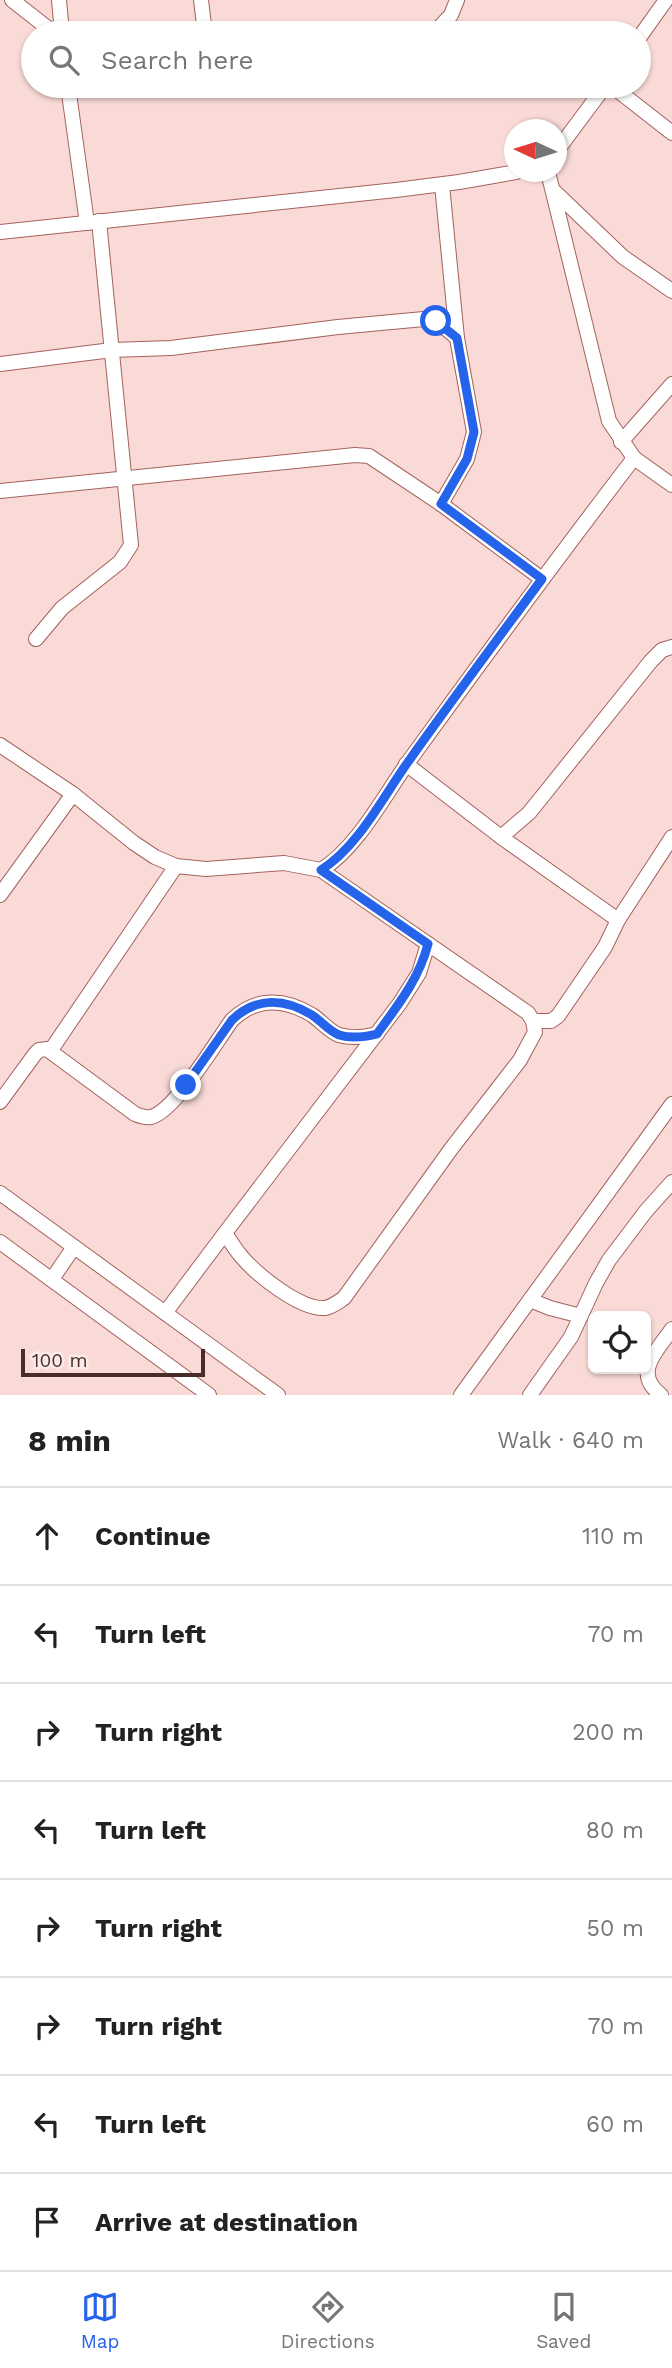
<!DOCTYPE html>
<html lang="en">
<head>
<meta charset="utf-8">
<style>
  :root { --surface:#fff; --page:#f6f6f6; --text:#222; --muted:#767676; --line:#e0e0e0; --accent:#2563eb }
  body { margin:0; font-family:"Work Sans",sans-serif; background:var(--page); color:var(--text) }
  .controls { position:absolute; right:21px; bottom:21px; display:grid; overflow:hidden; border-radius:10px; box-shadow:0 2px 5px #0004 }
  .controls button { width:63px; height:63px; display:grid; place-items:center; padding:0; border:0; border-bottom:2px solid var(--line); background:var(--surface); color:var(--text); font:35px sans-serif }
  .compass { position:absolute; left:504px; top:119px; width:63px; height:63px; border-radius:50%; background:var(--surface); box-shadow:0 2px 5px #0004; rotate:274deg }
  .scale { position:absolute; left:21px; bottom:18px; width:184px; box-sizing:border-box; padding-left:7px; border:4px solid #492c2a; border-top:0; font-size:19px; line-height:24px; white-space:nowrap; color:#492c2a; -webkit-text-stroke:5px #fbebe9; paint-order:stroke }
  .stop { position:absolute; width:21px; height:21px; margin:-16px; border:5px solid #2563eb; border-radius:50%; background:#fff }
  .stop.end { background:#2563eb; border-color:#fff; box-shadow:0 2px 7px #0008 }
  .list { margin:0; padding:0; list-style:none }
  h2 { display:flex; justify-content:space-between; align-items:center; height:91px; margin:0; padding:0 28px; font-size:30px }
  h2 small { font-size:23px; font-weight:400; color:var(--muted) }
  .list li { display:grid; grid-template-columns:46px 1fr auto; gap:21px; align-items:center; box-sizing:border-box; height:98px; padding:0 28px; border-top:2px solid var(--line) }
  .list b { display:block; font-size:26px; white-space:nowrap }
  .list em { font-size:23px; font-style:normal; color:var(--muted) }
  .icon { flex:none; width:38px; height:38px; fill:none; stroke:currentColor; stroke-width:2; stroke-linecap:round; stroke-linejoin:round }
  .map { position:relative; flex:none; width:672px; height:1395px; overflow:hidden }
  .search { position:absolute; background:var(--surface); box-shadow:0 2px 5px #0004; left:21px; right:21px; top:21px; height:77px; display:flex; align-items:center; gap:18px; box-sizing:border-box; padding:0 24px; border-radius:38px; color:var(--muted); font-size:26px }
  .sheet { height:875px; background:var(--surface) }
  nav { display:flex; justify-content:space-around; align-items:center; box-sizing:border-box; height:98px; border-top:2px solid var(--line); background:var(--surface); font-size:19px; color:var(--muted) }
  nav a { display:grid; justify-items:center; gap:4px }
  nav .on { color:var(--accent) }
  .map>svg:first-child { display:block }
</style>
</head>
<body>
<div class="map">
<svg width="672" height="1395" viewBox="0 0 672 1395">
  <rect width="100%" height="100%" fill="#f9dad6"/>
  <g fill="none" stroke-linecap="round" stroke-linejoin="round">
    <defs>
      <g id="minor">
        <path d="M 12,0 L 54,33"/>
        <path d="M 59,0 L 62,33"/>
        <path d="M 201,0 L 205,33"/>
        <path d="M 434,33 L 451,15 L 457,0"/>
        <path d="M 639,38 L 666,0"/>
        <path d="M 68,86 L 87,223"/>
        <path d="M 612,86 L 672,133"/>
        <path d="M 556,152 L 605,86"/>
        <path d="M 548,172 L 609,421 L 634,458 L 672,485"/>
        <path d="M 554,191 L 623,257 L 672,291"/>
        <path d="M 0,232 L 396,190 L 459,182 L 516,172"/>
        <path d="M 0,364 L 112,350 L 171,348 L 338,327 L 424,319 C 438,322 446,328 457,338 L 442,185"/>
        <path d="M 621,442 L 672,384"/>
        <path d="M 0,491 L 355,455 L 369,456 L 441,504 L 542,579"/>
        <path d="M 441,504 L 467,459 L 474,432 L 457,338"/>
        <path d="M 36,639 L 62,608 L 120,562 L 131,545 L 99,221"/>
        <path d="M 0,745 L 73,794 L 134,843 L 155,857 L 176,866 L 206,869 L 284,863 L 321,870 C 359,847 387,790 414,754 C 486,655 559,556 634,458"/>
        <path d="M 406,764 L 501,837 L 618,920 L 605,947 L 558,1016 L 551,1021 L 533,1021"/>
        <path d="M 501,837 L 529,813 L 651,661 L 662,650 L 672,647"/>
        <path d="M 0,895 L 73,794"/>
        <path d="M 618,920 L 672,837"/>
        <path d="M 51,1050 L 176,866"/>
        <path d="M 0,1102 L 35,1054 L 39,1050 L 47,1049 L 135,1114 C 140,1116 145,1118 151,1117 C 175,1111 216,1042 232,1020 C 256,997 284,998 312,1015 C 321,1021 329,1031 339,1035 C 352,1039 365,1037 377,1034"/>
        <path d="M 0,1193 L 278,1395"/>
        <path d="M 225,1233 L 400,1003 L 419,973 L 428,944"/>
        <path d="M 0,1242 L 209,1395"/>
        <path d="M 52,1279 L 74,1247"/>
        <path d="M 530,1300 L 550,1308 L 581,1316"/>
        <path d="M 165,1313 L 225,1233 C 230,1241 235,1249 241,1256 C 256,1274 300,1310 325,1308 C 332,1307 338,1302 344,1298 L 451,1149 L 520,1060 L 535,1032 L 533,1021 L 528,1013 L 321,870"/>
        <path d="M 461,1395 L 672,1104"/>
        <path d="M 530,1395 L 571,1337 L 596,1283 L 609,1260 L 646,1211 L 672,1182"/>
        <path d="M 661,1395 C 632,1373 657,1351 672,1329"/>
      </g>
    </defs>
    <use href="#minor" stroke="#a4625c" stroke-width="16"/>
    <use href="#minor" stroke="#fff" stroke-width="14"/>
  </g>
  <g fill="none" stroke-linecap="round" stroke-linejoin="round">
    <path stroke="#2563eb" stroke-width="9" d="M 186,1085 L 232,1020 C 256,997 284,998 312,1015 C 321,1021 329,1031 339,1035 C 352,1039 365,1037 377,1034 C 398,1005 419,979 428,944 L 321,870 C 358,847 383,797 408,762 C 452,700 497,640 542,579 L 441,504 L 467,459 L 474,432 L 457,338 L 436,321"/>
  </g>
</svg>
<div class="controls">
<button><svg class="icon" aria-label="locate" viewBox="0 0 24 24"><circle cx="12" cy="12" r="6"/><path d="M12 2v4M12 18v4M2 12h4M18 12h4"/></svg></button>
</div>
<svg class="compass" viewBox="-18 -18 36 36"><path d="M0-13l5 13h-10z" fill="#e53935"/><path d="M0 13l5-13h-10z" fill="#767676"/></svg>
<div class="scale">100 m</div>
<div class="stop" style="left:436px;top:321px"></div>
<div class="stop end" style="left:186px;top:1085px"></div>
<div class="search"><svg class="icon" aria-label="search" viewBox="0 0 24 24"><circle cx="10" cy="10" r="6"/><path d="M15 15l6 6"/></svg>Search here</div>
</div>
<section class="sheet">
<h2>8 min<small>Walk · 640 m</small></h2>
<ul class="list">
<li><svg class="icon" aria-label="ahead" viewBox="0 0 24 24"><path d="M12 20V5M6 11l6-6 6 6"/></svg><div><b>Continue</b></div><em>110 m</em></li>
<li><svg class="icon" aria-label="left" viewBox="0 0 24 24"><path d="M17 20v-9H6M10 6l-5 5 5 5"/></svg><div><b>Turn left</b></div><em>70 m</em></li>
<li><svg class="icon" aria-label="right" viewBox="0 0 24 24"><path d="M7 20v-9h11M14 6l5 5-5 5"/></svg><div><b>Turn right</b></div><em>200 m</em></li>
<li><svg class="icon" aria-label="left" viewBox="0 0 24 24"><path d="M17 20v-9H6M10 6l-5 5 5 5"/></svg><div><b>Turn left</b></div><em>80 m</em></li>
<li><svg class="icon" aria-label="right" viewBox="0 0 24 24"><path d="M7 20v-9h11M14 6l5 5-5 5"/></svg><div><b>Turn right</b></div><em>50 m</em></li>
<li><svg class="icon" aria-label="right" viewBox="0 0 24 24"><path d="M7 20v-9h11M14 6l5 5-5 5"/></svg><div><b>Turn right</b></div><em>70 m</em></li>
<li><svg class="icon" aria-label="left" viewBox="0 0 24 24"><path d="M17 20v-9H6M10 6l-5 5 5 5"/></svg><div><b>Turn left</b></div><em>60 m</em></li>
<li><svg class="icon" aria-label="arrive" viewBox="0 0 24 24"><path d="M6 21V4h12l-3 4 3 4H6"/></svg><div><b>Arrive at destination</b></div></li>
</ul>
</section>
<nav>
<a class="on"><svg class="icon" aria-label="map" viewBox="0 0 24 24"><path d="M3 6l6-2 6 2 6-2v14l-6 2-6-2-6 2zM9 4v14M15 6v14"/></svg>Map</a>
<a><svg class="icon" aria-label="directions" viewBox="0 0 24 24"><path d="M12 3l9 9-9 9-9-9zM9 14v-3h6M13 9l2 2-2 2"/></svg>Directions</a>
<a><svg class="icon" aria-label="saved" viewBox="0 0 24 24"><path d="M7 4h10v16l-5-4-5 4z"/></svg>Saved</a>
</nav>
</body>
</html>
